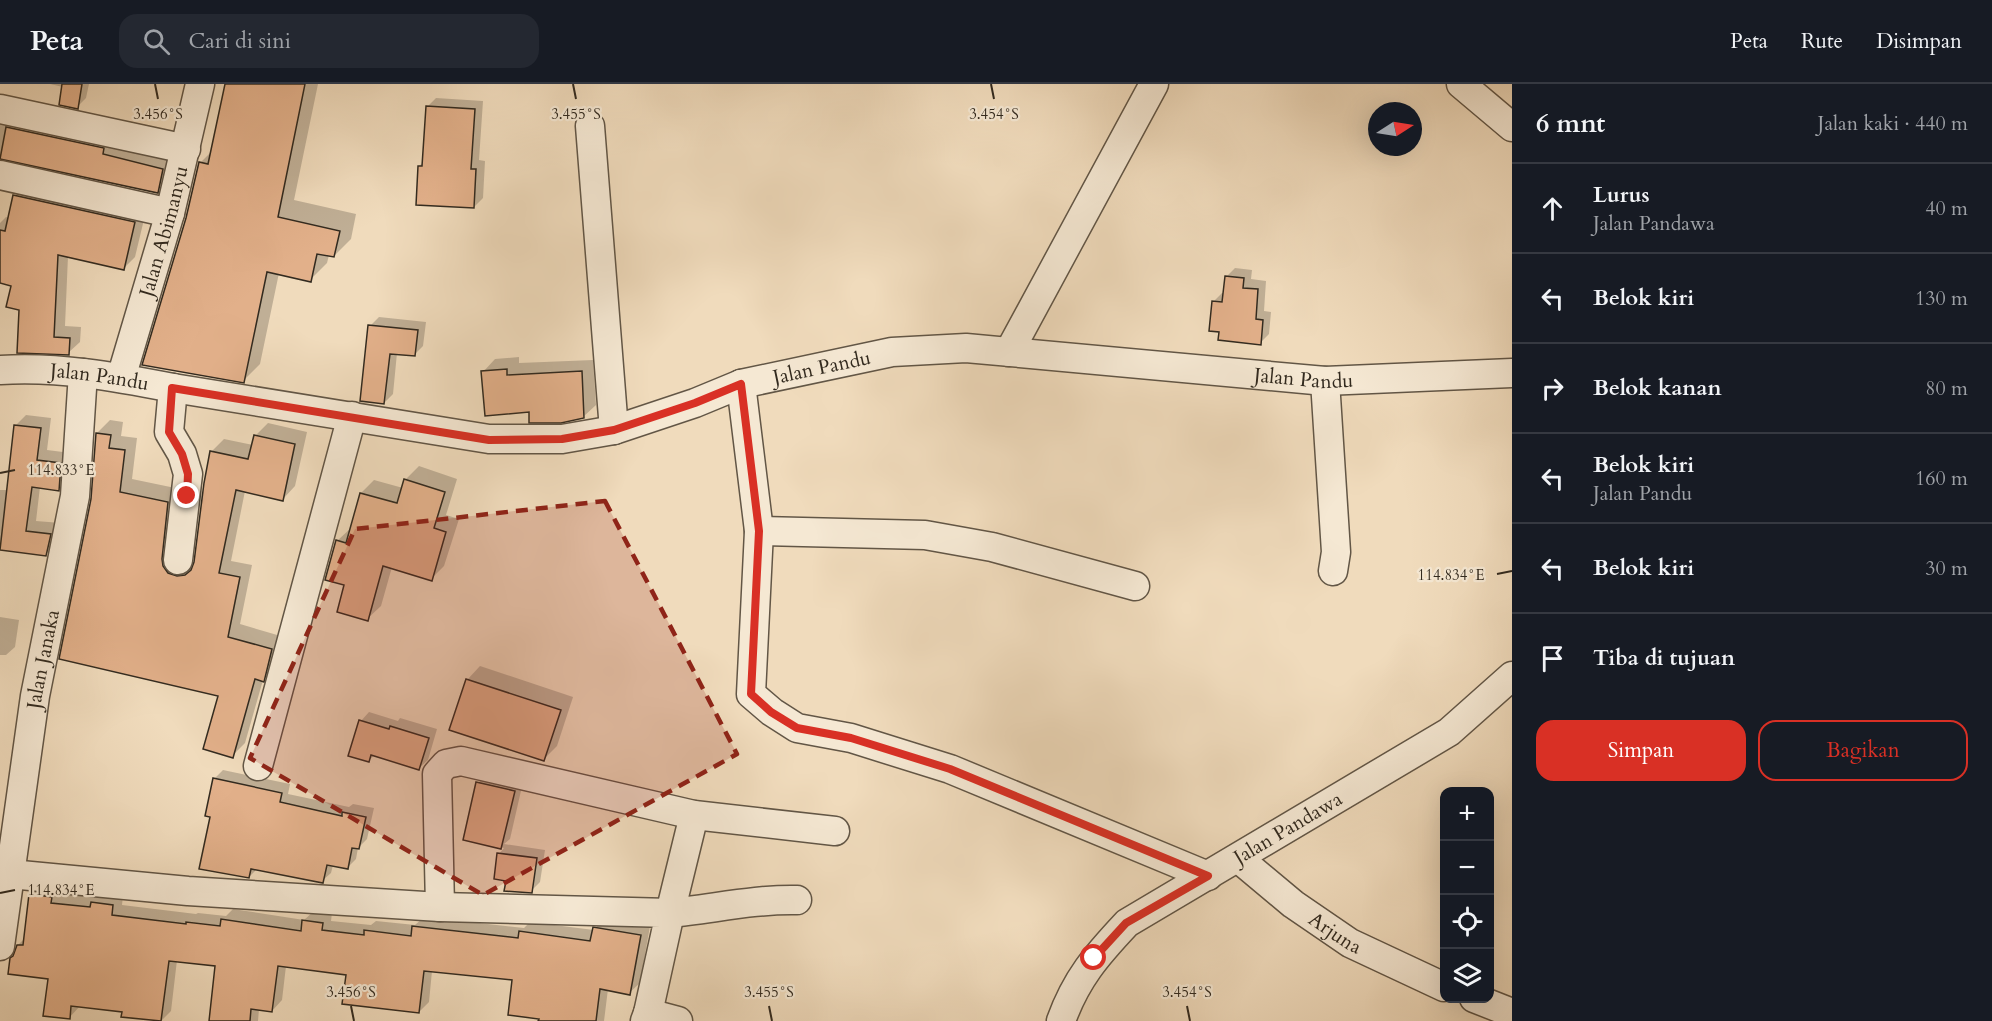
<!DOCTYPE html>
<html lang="id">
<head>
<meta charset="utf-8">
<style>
  :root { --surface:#171b24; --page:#242831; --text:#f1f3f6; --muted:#9ea1a6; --line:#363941; --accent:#d93025 }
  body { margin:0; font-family:Cardo,serif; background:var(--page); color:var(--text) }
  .controls { position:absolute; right:18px; bottom:18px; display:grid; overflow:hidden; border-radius:12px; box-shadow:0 6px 24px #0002 }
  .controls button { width:54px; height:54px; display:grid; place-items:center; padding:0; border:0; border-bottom:2px solid var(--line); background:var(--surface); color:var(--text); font:30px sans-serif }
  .compass { position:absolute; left:1368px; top:18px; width:54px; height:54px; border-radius:50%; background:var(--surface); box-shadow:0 6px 24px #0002; rotate:78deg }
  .stop { position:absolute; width:18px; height:18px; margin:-14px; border:4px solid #d93025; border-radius:50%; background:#fff }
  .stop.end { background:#d93025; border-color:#fff; box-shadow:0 2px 6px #0008 }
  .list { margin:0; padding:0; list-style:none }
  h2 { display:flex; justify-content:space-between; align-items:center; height:78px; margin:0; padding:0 24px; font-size:26px }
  h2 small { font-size:20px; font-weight:400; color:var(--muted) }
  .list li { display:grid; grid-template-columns:39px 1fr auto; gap:18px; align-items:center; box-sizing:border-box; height:90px; padding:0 24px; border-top:2px solid var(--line) }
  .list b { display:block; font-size:22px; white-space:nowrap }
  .list p { margin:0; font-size:20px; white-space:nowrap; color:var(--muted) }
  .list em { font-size:20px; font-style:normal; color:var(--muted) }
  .actions { display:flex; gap:12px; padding:18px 24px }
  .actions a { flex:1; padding:14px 0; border:2px solid var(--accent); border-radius:18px; text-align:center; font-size:21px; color:var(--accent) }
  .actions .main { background:var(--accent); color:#fff }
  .icon { flex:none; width:33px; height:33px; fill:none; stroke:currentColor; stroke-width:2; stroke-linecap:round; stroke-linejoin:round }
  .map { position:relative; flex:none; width:1512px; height:937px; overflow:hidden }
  header { display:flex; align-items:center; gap:36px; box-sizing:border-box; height:84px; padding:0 30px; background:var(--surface); border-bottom:2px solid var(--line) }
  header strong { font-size:28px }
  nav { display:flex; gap:33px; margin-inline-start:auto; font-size:21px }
  .search { width:420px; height:54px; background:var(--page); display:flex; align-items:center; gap:15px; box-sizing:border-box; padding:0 21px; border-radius:18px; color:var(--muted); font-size:22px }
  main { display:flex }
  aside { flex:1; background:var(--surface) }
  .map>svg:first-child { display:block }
</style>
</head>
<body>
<header>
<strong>Peta</strong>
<div class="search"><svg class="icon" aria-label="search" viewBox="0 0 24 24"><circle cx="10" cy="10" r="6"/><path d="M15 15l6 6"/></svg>Cari di sini</div>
<nav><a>Peta</a><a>Rute</a><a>Disimpan</a></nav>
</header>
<main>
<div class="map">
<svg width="1512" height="937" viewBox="0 0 1512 937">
  <rect width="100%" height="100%" fill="#f0dbbc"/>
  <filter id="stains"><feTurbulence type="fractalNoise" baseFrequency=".00333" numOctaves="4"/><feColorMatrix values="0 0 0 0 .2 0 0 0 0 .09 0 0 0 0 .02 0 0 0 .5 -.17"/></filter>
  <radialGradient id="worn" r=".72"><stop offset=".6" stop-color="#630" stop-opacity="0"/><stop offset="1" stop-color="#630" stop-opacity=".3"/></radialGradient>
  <g fill="#0003">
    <path d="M 50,0 L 89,0 L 86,14 L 77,23 L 63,3 Z"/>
    <path d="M 226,0 L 318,0 L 294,116 L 356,130 L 351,155 L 334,172 L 329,171 L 327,179 L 310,196 L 279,189 L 260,280 L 243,297 L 187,134 L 200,79 L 213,66 Z"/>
    <path d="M 436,14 L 483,17 L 479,76 L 485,77 L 483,114 L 474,123 L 419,82 L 424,78 L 427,23 Z"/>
    <path d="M 0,30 L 171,76 L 166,99 L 157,108 L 0,74 Z"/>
    <path d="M 26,100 L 146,127 L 135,173 L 124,184 L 68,172 L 65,242 L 81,243 L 80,258 L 68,269 L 21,225 L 13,201 L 0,198 L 0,139 L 6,133 L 9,134 L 15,112 Z"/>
    <path d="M 1235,184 L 1252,186 L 1251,195 L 1266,197 L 1264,227 L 1271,228 L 1269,250 L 1260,259 L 1221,247 L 1213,218 L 1222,209 L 1224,209 L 1226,193 Z"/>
    <path d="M 379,233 L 426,238 L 423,262 L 414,271 L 397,269 L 393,310 L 384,319 L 370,242 Z"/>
    <path d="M 519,273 L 519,279 L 593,276 L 596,321 L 583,333 L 483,288 L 495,275 Z"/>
    <path d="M 26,331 L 51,334 L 47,366 L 71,369 L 69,394 L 58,405 L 40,403 L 36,437 L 61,439 L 57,459 L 46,470 L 0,464 L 0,406 L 8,406 L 15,342 Z"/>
    <path d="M 110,336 L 123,338 L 121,352 L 137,354 L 132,395 L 180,405 L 190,480 L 196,479 L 211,368 L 224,355 L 253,361 L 255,352 L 268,339 L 307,348 L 295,402 L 283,415 L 245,407 L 231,477 L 252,481 L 240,540 L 284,553 L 276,583 L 263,596 L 245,659 L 232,672 L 220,611 L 93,415 L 97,349 Z"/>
    <path d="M 419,382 L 457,395 L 446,431 L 459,435 L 444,482 L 431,495 L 392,483 L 381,522 L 367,535 L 346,500 L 337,457 L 351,444 L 361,409 L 374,396 L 403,404 L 405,396 Z"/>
    <path d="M 0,533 L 19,536 L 15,563 L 6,571 L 0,571 Z"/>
    <path d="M 480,582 L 573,613 L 557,662 L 544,675 L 467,596 Z"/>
    <path d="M 369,628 L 398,637 L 400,634 L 437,645 L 428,676 L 419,684 L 375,671 L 369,676 L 361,637 Z"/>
    <path d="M 223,686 L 290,700 L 288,710 L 349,723 L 353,720 L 374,724 L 367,755 L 358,764 L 356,775 L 347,784 L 333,781 L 331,789 L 322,797 L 257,785 L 249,793 L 212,732 L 214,695 Z"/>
    <path d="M 487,690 L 523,698 L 510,755 L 504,760 L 545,766 L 540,798 L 531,807 L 507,795 L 499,770 L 504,764 L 464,755 L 478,699 Z"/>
    <path d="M 41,801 L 60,809 L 98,814 L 102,809 L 123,812 L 122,821 L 196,830 L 198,829 L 226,832 L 233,825 L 304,836 L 314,827 L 332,829 L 331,837 L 371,841 L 376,837 L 415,841 L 424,833 L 524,844 L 530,838 L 594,846 L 604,834 L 650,842 L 640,899 L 629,909 L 608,905 L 604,937 L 540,937 L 540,934 L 514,894 L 432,887 L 429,918 L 419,928 L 348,889 L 286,882 L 282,916 L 272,927 L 259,925 L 258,937 L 210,937 L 217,881 L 177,876 L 171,927 L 161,937 L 123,927 L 80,922 L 69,934 L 50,893 L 18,861 L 25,854 L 30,811 Z"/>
  </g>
  <g fill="#e2b08a" stroke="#322a1f" stroke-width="1.5">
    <path d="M 62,0 L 82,0 L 78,25 L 59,21 Z"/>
    <path d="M 225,0 L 305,0 L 278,133 L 340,147 L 334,173 L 317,170 L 311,198 L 267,188 L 244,299 L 142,281 L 186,134 L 199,78 L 208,80 Z"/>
    <path d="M 426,22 L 475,25 L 471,85 L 476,85 L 474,124 L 416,121 L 418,82 L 422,82 Z"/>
    <path d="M 6,43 L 104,64 L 103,70 L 163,85 L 158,109 L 0,75 Z"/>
    <path d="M 13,111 L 135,138 L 124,186 L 58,171 L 54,253 L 70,254 L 69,271 L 17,269 L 19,226 L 6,223 L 11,202 L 0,199 L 0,146 L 5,147 Z"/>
    <path d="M 1225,192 L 1244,194 L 1243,204 L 1258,205 L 1256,235 L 1263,236 L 1261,261 L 1218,256 L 1219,248 L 1209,247 L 1212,217 L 1222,218 Z"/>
    <path d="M 368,241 L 418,246 L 415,272 L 390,270 L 384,320 L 360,317 Z"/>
    <path d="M 507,285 L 507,291 L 582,287 L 584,334 L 561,339 L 529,339 L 529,328 L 485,332 L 481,287 Z"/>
    <path d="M 14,341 L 41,344 L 37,376 L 61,379 L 59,407 L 32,403 L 26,447 L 51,450 L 46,472 L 0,466 Z"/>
    <path d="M 96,349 L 111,351 L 109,364 L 125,366 L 120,408 L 168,418 L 162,475 L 163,482 L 168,489 L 177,492 L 185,491 L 191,486 L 194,478 L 204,399 L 210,367 L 248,375 L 254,351 L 295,360 L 283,417 L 236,406 L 219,489 L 240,493 L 228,553 L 272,565 L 264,598 L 255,595 L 233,674 L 203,665 L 218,612 L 59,575 L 91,415 Z"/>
    <path d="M 404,395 L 445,408 L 434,444 L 446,448 L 432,497 L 383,482 L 368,537 L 337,528 L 344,501 L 325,496 L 336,456 L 346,459 L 360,409 L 397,419 Z"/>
    <path d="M 466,595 L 561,626 L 544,677 L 449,646 Z"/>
    <path d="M 359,636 L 389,645 L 390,642 L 429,654 L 419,686 L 371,671 L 369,678 L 348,672 Z"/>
    <path d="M 213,694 L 282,709 L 280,718 L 342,732 L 342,728 L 366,733 L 359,765 L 352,764 L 348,785 L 327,781 L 323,799 L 251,785 L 249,794 L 199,785 L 210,733 L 205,732 Z"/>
    <path d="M 476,698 L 515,707 L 501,765 L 463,756 Z"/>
    <path d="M 497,769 L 537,774 L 532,809 L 504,807 L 506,797 L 494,795 Z"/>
    <path d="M 29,810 L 52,813 L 51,819 L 90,823 L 91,818 L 113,821 L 112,831 L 186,840 L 186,838 L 220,842 L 221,835 L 301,847 L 302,836 L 323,839 L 322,846 L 364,851 L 364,846 L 411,852 L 412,842 L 518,854 L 519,847 L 590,857 L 593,843 L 641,851 L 630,911 L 600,905 L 596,937 L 538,937 L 539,935 L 508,931 L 512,896 L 424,887 L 419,929 L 342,920 L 346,891 L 278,882 L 272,928 L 251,925 L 250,937 L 209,937 L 215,882 L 169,877 L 161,937 L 121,933 L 122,928 L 71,922 L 70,935 L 43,932 L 48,895 L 8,890 L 10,874 L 13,872 L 17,861 L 23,861 Z"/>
  </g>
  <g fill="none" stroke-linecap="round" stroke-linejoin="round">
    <defs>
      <g id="minor">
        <path d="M 1461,0 L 1512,43"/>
        <path d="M 0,25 L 186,65"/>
        <path d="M 590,42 L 614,346"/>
        <path d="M 0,91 L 170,129"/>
        <path d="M 1009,268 L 1154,0"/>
        <path id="s1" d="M 0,286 C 58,282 116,293 173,304 L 489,355 L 562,355 L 614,346 L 695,319 L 741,300 L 892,268 L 966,264 L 1325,297 L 1512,289"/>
        <path id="s2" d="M 121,294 L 170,129 L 200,0"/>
        <path d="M 1325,297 L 1336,468 L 1333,487"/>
        <path d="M 741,300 L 759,447 L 751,610 L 772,628 L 797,644 L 851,654 L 950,685 L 1208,792"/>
        <path d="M 173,304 L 169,348 L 182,370 L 188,390 L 178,476"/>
        <path d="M 759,447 L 925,451 L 992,463 L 1135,502"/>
        <path d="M 258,682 L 352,332"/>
        <path d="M 694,731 L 670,829 C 712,825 755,815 797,816"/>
        <path id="s3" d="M 1238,774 L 1293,820 L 1350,859 L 1444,903"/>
        <path d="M 10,790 L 188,807 L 440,823 L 670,829 L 648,929"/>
        <path d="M 440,823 L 437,690 L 446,680 L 461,677 L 694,731 L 835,747"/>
        <path id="s4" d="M 0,862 L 35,612 L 75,412 L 83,289"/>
        <path d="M 1474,914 L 1512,929"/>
        <path d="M 645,937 L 648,929 L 678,937"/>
        <path id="s5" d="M 1061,937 C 1076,895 1096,872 1127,839 L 1449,648 L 1512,592"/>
      </g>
    </defs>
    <use href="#minor" stroke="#625646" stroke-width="31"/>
    <use href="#minor" stroke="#f5e8d3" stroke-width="28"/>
  </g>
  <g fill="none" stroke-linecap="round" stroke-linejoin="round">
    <path stroke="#d93025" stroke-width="8" d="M 187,412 L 188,390 L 182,370 L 169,348 L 172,304 L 489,356 L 562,355 L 614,346 L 695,319 L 741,300 L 759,447 L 751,610 L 771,628 L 797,644 L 851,654 L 950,685 L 1208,792 L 1126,839 L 1094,874"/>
  </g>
  <path fill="#8f2418" fill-opacity="0.2" stroke="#8f2418" stroke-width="4.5" stroke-dasharray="12 8" stroke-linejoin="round" d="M 605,417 L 737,670 L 483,811 L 250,674 L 355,445 Z"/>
  <path fill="none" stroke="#322a1f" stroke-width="2" d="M 155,0 L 158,15M 573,0 L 576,15M 991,0 L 994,15M 0,389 L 15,386M 1497,490 L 1512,487M 0,809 L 15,806M 351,922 L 354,937M 769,922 L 772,937M 1187,922 L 1190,937"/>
  <g text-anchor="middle" stroke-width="4.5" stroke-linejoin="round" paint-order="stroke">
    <g font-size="20" fill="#322a1f" stroke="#f5e8d3">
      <text dy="7" stroke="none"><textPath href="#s2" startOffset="153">Jalan Abimanyu</textPath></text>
      <text dy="7" stroke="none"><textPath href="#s1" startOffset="838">Jalan Pandu</textPath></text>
      <text dy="7" stroke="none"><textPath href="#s1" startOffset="1323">Jalan Pandu</textPath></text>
      <text dy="7" stroke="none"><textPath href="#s1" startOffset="100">Jalan Pandu</textPath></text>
      <text dy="7" stroke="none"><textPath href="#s4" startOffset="290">Jalan Janaka</textPath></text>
      <text dy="7" stroke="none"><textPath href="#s5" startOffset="306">Jalan Pandawa</textPath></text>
      <text dy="7" stroke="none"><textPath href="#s3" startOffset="123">Arjuna</textPath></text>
    </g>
  </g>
  <g font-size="15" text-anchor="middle" fill="#322a1f" stroke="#f5e8d3" stroke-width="4.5" stroke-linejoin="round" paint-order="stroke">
    <text x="158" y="35">3.456°S</text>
    <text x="576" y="35">3.455°S</text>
    <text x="994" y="35">3.454°S</text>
    <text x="61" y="391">114.833°E</text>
    <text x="1451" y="496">114.834°E</text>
    <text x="61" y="811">114.834°E</text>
    <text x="351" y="913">3.456°S</text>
    <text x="769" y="913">3.455°S</text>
    <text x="1187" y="913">3.454°S</text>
  </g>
  <rect width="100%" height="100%" filter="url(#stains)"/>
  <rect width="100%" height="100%" fill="url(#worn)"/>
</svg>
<div class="controls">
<button>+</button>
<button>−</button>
<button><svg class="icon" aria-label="locate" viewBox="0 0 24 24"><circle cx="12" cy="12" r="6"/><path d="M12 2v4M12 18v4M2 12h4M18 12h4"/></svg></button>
<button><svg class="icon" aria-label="layers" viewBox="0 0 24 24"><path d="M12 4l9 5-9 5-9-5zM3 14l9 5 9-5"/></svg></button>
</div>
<svg class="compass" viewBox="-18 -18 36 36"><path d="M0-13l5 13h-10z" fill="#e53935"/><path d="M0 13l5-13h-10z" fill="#9ea1a6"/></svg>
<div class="stop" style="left:1094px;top:874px"></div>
<div class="stop end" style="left:187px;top:412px"></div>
</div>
<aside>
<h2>6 mnt<small>Jalan kaki · 440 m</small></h2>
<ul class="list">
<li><svg class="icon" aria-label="ahead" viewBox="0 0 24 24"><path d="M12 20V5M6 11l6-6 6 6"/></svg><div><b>Lurus</b><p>Jalan Pandawa</p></div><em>40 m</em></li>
<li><svg class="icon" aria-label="left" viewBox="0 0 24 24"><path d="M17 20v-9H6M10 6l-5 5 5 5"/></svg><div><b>Belok kiri</b></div><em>130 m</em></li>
<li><svg class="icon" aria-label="right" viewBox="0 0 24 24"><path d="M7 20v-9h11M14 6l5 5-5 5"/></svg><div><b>Belok kanan</b></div><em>80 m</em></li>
<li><svg class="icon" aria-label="left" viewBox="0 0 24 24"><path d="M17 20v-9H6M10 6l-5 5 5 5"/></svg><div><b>Belok kiri</b><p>Jalan Pandu</p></div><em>160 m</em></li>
<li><svg class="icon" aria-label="left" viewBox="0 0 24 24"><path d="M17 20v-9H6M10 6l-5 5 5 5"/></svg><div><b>Belok kiri</b></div><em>30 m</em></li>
<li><svg class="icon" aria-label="arrive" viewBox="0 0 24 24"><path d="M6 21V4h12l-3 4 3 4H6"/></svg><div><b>Tiba di tujuan</b></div></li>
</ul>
<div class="actions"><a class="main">Simpan</a><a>Bagikan</a></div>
</aside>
</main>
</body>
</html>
